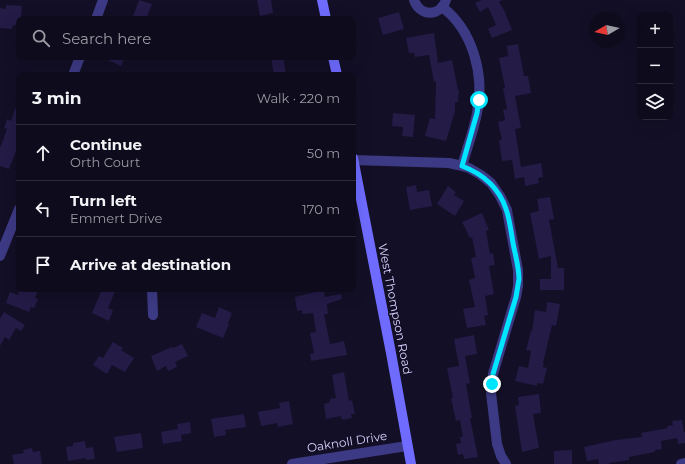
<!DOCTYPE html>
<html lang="en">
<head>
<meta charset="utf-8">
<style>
  :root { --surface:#0e0b1c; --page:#171425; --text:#f1f3f6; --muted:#9b9ba3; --line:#2e2b3b }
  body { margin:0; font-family:Montserrat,sans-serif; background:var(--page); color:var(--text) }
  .controls { position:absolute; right:12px; top:12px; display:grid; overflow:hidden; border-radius:8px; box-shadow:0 4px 16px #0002 }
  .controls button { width:36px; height:36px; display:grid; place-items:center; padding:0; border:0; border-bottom:1px solid var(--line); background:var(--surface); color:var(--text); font:20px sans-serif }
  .compass { position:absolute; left:589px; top:12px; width:36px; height:36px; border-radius:50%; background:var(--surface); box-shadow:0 4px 16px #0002; rotate:261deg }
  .stop { position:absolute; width:12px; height:12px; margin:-9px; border:3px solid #00e5ff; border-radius:50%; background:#fff }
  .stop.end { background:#00e5ff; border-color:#fff; box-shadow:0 1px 4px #0008 }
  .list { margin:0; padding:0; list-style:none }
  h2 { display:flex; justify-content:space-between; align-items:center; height:52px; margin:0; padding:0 16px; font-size:17px }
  h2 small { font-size:13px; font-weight:400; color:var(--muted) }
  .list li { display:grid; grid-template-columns:26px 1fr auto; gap:12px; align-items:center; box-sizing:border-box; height:56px; padding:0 16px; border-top:1px solid var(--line) }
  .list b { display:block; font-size:15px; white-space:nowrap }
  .list p { margin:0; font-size:13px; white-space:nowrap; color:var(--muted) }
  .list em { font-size:13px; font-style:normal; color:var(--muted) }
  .icon { flex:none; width:22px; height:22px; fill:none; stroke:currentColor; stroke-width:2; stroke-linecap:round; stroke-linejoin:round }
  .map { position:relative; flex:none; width:685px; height:464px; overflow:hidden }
  .search { position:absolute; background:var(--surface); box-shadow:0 4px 16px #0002; left:16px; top:16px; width:340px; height:44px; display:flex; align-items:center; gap:10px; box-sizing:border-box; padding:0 14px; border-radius:8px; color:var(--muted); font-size:15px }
  .panel { position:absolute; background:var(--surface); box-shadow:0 4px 16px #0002; left:16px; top:72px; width:340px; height:220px; border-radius:8px }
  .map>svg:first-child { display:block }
</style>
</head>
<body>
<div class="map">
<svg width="685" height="464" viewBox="0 0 685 464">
  <rect width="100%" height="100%" fill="#130f26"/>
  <g fill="#241b47">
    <path d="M 139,0 L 152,4 L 146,19 L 132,19 Z"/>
    <path d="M 257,0 L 271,0 L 273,13 L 260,16 Z"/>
    <path d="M 481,0 L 502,0 L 499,2 L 504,10 L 512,30 L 492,38 L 488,29 L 496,25 L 488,7 L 480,12 L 475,3 Z"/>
    <path d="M 6,5 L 22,6 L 21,19 L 18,18 L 18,25 L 13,25 L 12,29 L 0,28 L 0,8 L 6,9 Z"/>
    <path d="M 399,12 L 404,29 L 383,35 L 378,18 Z"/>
    <path d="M 434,33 L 438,63 L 452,60 L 458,90 L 459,90 L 458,102 L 455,102 L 455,111 L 446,141 L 425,136 L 430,118 L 435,119 L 436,81 L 434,82 L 429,55 L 415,57 L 414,53 L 409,53 L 406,38 Z"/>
    <path d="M 518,44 L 524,76 L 528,76 L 531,93 L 515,96 L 521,128 L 515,129 L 521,167 L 541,163 L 543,177 L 538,178 L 539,183 L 525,186 L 524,177 L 515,179 L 512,160 L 502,161 L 499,140 L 502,140 L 498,122 L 505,120 L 503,110 L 507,109 L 503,88 L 505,88 L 499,58 L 508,56 L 507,46 Z"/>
    <path d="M 101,57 L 125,57 L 121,66 Z"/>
    <path d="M 271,57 L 283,57 L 286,75 L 274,75 Z"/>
    <path d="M 18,101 L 19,101 L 19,143 L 9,169 L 0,166 L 0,148 L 7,129 L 4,128 L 7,119 L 11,121 Z"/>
    <path d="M 393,113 L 415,115 L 413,137 L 402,136 L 403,127 L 392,126 Z"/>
    <path d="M 416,185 L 417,192 L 429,190 L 432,206 L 410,210 L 406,187 Z"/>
    <path d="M 448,186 L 456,192 L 454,195 L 464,201 L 455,216 L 437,204 Z"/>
    <path d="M 550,197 L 554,219 L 549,220 L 558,268 L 564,268 L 564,290 L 540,290 L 540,279 L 551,279 L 551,256 L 539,259 L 530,213 L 539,211 L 537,199 Z"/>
    <path d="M 482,213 L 489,230 L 486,231 L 490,254 L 493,253 L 495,265 L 489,266 L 494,294 L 485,296 L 488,315 L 484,316 L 486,325 L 467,328 L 463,309 L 475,307 L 469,280 L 475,278 L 471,258 L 476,257 L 472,237 L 470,238 L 462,222 Z"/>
    <path d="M 23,289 L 33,289 L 38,291 L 35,298 L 38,299 L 34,308 L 31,307 L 29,312 L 6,303 L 10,292 L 18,295 L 19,291 L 21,292 Z"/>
    <path d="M 102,289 L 116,289 L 108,308 L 113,310 L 109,321 L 92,313 Z"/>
    <path d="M 324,290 L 325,297 L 341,294 L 342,299 L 327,304 L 328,314 L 324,314 L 330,344 L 344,341 L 347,355 L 311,361 L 310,354 L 314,353 L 310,333 L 316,332 L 313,313 L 302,314 L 302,310 L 297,311 L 295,297 Z"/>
    <path d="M 547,302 L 560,304 L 556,326 L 552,325 L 543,363 L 544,363 L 543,367 L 547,368 L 543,384 L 537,383 L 537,386 L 515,381 L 519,366 L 528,368 L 531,351 L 526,350 L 531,331 L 532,331 L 535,310 L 546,312 Z"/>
    <path d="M 219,307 L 232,313 L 228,323 L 229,324 L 223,338 L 196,327 L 202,313 L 215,318 Z"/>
    <path d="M 4,312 L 25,325 L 21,331 L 16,328 L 9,340 L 5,337 L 0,346 L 0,319 Z"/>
    <path d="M 474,335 L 477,354 L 465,356 L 470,383 L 466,384 L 472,418 L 470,418 L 478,457 L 464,459 L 463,454 L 458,455 L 456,444 L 461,443 L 460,437 L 463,437 L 460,420 L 456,421 L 451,398 L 453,398 L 447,368 L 459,366 L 454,339 Z"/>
    <path d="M 113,342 L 123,348 L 121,350 L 134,358 L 125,372 L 112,365 L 107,374 L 93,365 L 99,356 L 103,358 Z"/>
    <path d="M 182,344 L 188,356 L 175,362 L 177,367 L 168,371 L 166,366 L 157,371 L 151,356 L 172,347 L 173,348 Z"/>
    <path d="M 344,372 L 349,401 L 352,400 L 355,414 L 351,414 L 352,418 L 342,420 L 341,416 L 326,419 L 324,404 L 330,402 L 330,399 L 336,398 L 332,375 Z"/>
    <path d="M 539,394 L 541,413 L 533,414 L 539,448 L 522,452 L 515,406 L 519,405 L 518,397 Z"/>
    <path d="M 289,401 L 293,424 L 278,427 L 277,423 L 261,426 L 258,412 L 280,408 L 279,403 Z"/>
    <path d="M 244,414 L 246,427 L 225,430 L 226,435 L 214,437 L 211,419 Z"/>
    <path d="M 682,420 L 684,432 L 685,432 L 685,443 L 678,444 L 677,438 L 661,441 L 662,449 L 655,450 L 655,452 L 629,457 L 629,460 L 609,463 L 610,464 L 599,464 L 598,459 L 587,461 L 584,447 L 616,440 L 642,437 L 641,433 L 668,428 L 667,426 L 673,425 L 672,421 Z"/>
    <path d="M 190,422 L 191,433 L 181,435 L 182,441 L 163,444 L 161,432 L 178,429 L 177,424 Z"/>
    <path d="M 141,433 L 143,448 L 117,452 L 114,437 Z"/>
    <path d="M 85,441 L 86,448 L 93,447 L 95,459 L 86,460 L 86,458 L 68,461 L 66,447 L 73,446 L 73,443 Z"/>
    <path d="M 32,448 L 33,452 L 40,451 L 42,464 L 14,464 L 12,455 L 24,453 L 23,450 Z"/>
    <path d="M 572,450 L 572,464 L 554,464 L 554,451 Z"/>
  </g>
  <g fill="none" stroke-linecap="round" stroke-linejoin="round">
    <g stroke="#3d3a85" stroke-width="10">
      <path d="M 414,0 C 420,17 440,17 446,0"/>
      <path d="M 442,7 C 473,30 485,76 477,113 C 474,130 467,148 462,166"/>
      <path d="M 96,19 L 103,0"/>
      <path d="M 73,75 L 80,57"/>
      <path d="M 353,160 L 449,163 L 458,165 L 469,168 L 481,175 L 491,183 L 500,196 L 507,210 L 508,216 L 518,270 L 518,286 L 516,297 L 493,374 L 491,393 L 497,444 L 501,456 L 506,464"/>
      <path d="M 0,256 L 19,209"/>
      <path d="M 152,289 L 153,315"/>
      <path d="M 292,464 L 407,446"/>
      <path d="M 681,464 L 685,463"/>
    </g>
    <g stroke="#6f6bff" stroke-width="10">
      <path d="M 322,0 L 326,19"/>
      <path d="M 333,57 L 337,75"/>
      <path d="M 353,158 L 391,353 L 411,464"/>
    </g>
  </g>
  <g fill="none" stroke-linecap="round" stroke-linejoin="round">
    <path stroke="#00e5ff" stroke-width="5" d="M 479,100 L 477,113 L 462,166 C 483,174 499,188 506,209 C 510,220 511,232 513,243 C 515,254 519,267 519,279 C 518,285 517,291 516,297 L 493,374 L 492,384"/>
  </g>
  <g text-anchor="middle" stroke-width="3" stroke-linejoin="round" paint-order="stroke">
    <g font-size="12" fill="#d9d4ff" stroke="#130f26">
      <text transform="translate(395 309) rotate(79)" y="4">West Thompson Road</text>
      <text transform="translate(347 442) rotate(-9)" y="4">Oaknoll Drive</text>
    </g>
  </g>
</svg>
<div class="controls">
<button>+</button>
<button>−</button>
<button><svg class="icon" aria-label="layers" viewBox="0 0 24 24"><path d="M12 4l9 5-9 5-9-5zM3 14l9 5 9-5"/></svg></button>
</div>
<svg class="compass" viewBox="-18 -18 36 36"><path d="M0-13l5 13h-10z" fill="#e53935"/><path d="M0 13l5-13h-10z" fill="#9b9ba3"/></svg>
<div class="stop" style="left:479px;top:100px"></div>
<div class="stop end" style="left:492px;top:384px"></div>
<div class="search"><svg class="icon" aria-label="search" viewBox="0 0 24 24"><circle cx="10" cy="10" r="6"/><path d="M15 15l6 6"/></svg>Search here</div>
<section class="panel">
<h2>3 min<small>Walk · 220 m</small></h2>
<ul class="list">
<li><svg class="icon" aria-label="ahead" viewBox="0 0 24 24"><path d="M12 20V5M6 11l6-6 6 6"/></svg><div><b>Continue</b><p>Orth Court</p></div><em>50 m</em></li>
<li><svg class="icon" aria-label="left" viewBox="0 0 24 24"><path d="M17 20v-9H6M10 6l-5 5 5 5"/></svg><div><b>Turn left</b><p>Emmert Drive</p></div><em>170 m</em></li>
<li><svg class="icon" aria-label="arrive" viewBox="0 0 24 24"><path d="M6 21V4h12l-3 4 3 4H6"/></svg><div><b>Arrive at destination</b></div></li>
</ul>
</section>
</div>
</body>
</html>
